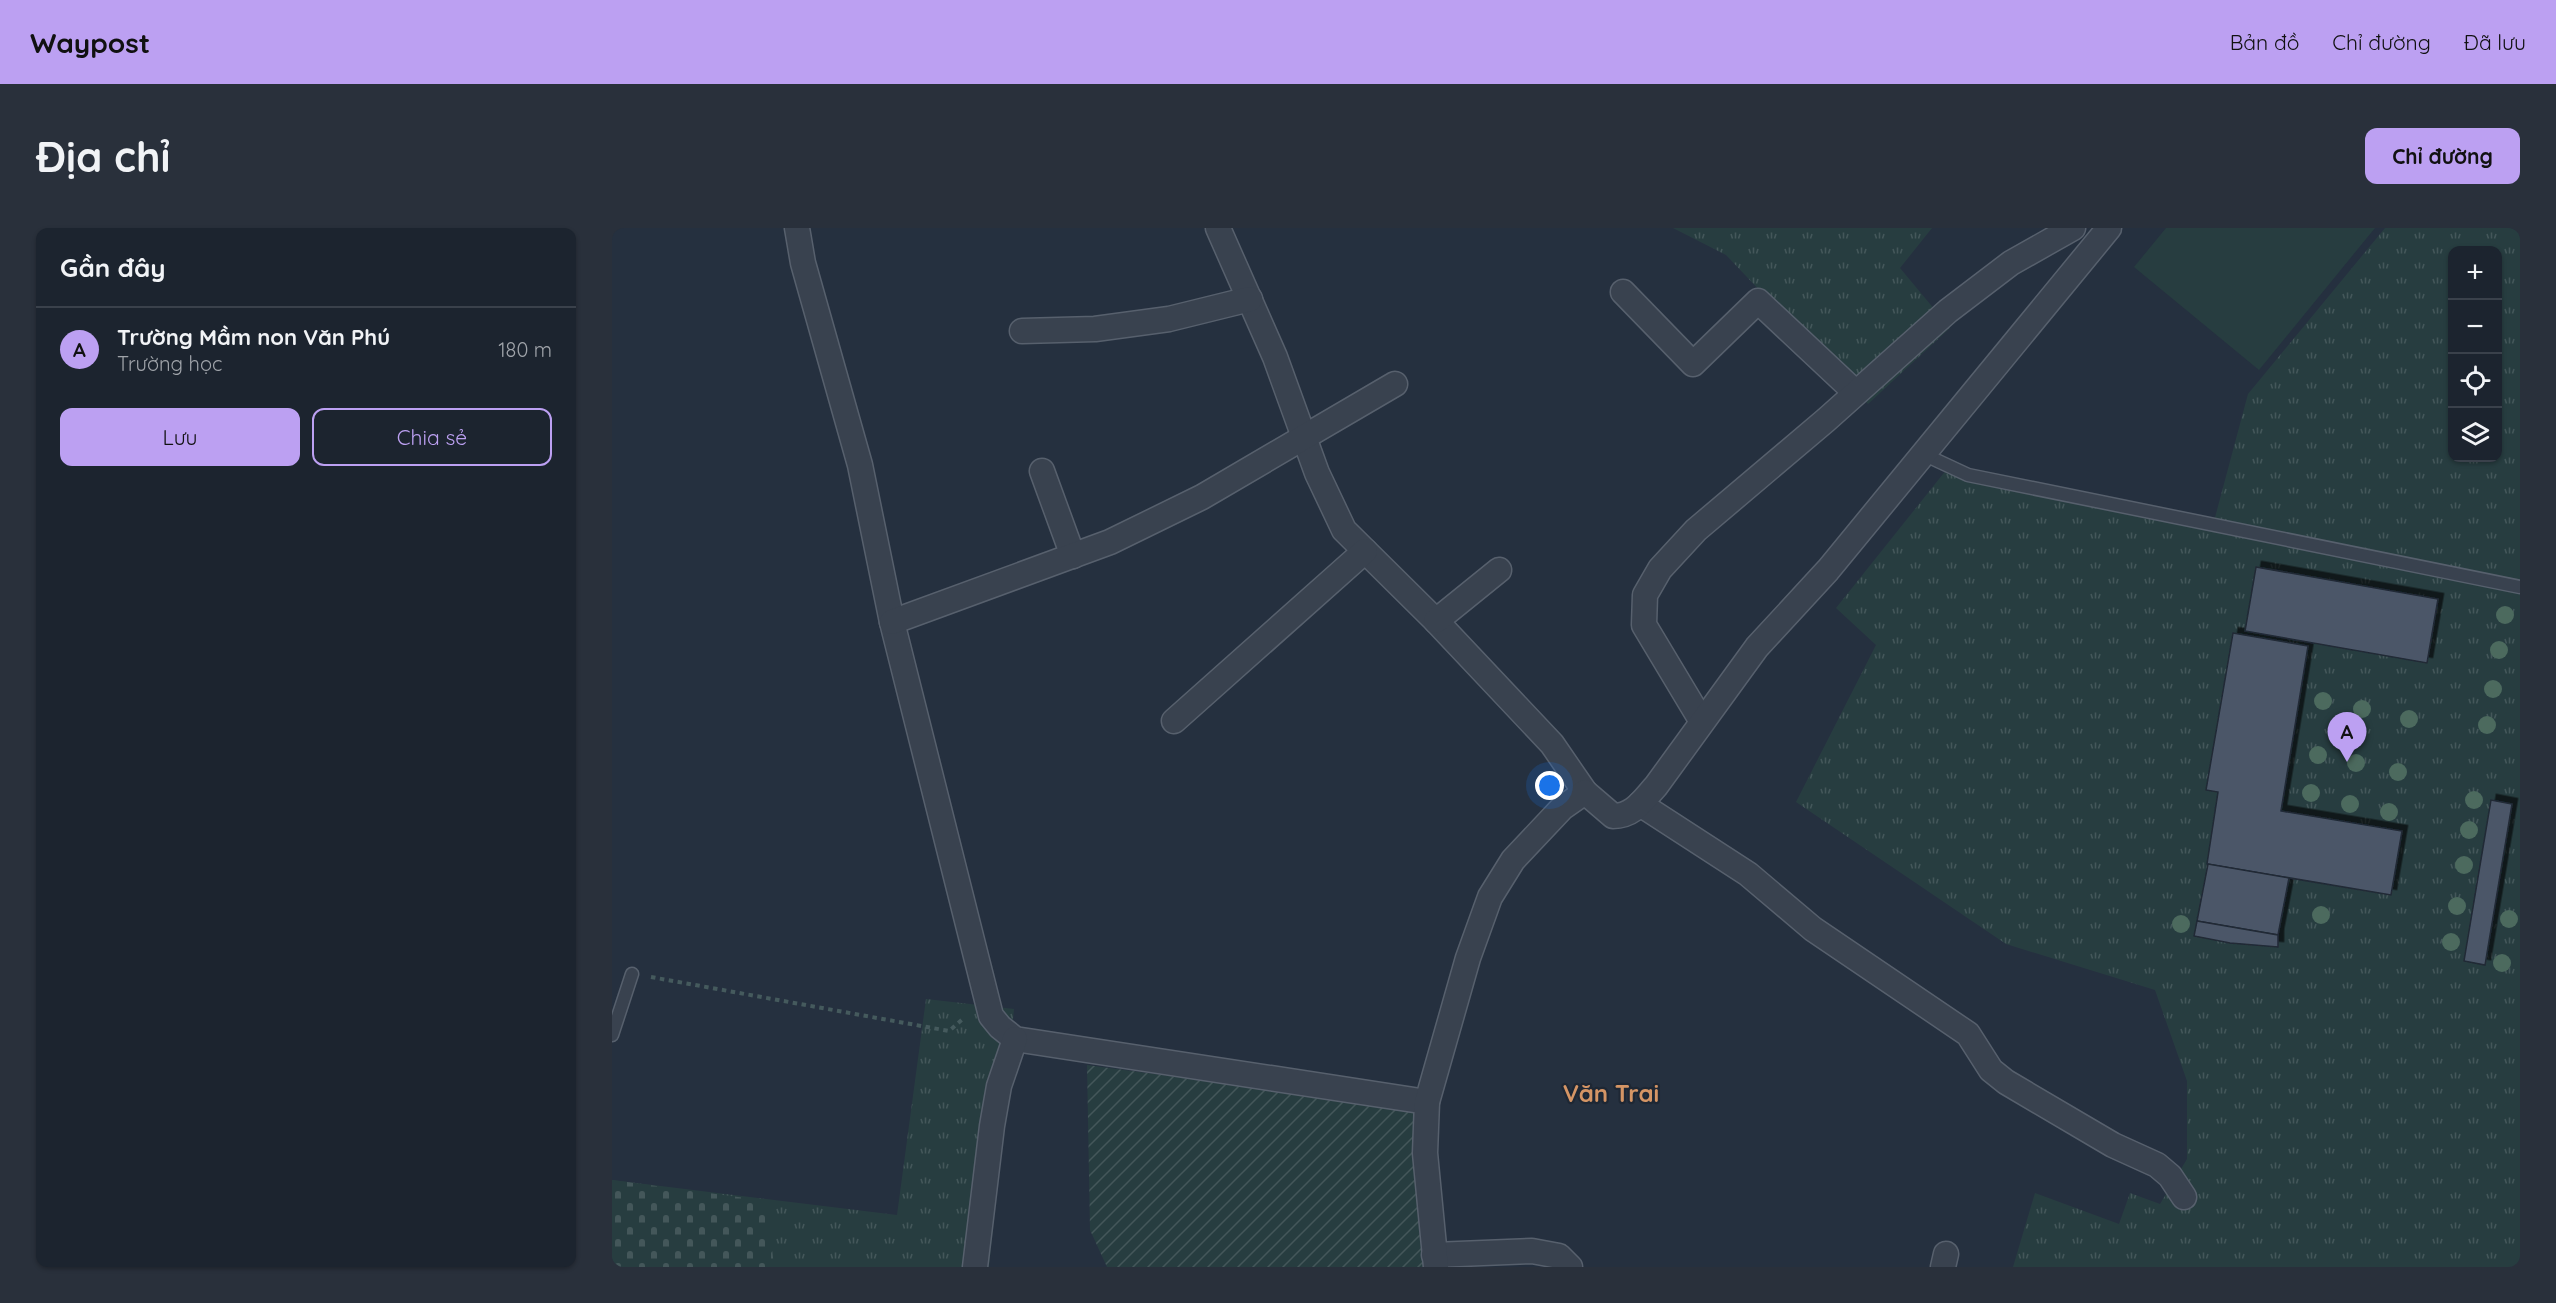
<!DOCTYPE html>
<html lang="vi">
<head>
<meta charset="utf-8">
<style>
  :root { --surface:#1c242f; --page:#29303b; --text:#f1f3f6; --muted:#a0a4aa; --line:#3a414b; --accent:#bca0f2 }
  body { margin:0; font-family:Quicksand,sans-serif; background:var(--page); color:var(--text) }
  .controls { position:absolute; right:18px; top:18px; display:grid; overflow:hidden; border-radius:12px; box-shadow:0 2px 4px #0004 }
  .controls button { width:54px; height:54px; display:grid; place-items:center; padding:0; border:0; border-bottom:2px solid var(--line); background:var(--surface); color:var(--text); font:30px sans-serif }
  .you { position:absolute; left:938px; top:558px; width:21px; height:21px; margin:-15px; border:4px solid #fff; border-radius:50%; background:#1a73e8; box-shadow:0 0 0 9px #1a73e833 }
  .badge { display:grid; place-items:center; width:39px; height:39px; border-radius:50%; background:var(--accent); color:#111; font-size:20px; font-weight:700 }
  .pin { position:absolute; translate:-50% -50px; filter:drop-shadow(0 2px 3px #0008) }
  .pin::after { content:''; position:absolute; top:32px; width:21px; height:18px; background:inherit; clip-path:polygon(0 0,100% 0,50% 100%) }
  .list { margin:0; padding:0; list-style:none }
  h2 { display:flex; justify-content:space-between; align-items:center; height:78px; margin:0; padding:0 24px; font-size:26px }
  h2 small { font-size:20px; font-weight:400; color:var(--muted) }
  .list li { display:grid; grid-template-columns:39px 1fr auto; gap:18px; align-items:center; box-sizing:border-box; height:84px; padding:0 24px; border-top:2px solid var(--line) }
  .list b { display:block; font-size:22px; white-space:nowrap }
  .list p { margin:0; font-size:20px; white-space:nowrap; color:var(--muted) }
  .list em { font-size:20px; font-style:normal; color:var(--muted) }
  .actions { display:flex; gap:12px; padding:18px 24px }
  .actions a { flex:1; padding:14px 0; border:2px solid var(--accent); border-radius:12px; text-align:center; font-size:21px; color:var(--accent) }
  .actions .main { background:var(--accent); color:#111 }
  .icon { flex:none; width:33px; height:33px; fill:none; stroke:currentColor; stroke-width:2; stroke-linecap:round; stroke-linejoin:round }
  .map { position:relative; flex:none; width:1908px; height:1039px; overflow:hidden; border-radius:12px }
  header { display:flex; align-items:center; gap:36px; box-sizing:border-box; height:84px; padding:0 30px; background:var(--accent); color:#111 }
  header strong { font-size:28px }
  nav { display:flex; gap:33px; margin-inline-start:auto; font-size:21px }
  .intro { display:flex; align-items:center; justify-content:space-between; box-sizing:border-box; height:144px; padding:0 36px }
  h1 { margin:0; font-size:42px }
  .button { padding:15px 27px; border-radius:12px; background:var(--accent); color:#111; font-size:21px; font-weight:700 }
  main { display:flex; gap:36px; padding:0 36px }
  aside { flex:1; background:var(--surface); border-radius:12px; box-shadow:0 2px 4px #0004 }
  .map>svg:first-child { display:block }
</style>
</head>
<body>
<header>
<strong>Waypost</strong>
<nav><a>Bản đồ</a><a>Chỉ đường</a><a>Đã lưu</a></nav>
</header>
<div class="intro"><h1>Địa chỉ</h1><a class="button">Chỉ đường</a></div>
<main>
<aside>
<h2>Gần đây<small></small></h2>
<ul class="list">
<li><span class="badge">A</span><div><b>Trường Mầm non Văn Phú</b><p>Trường học</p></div><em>180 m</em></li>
</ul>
<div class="actions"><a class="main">Lưu</a><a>Chia sẻ</a></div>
</aside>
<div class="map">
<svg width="1908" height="1039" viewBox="0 0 1908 1039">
  <defs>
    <pattern id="grass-tufts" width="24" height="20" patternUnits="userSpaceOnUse" patternTransform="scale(1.5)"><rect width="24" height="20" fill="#273d40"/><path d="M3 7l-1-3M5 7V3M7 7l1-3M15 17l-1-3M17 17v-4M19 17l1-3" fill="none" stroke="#44575a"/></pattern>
    <pattern id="cemetery-stones" width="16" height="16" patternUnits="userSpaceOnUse" patternTransform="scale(1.5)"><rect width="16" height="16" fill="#273d40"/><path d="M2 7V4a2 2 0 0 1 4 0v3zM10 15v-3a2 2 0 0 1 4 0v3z" fill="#44575a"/></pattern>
    <pattern id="garden-furrows" width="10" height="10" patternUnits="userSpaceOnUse" patternTransform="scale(1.5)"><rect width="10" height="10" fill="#273d40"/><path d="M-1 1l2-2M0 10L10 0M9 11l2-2" fill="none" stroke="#44575a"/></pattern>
    <filter id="shadow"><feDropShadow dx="5.5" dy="-5.5" stdDeviation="0" flood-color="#0009"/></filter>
  </defs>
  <rect width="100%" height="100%" fill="#25303f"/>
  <g fill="url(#grass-tufts)" fill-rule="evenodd">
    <path d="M 1061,0 L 1320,0 L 1288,40 L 1338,100 L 1256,176 L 1114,27 Z"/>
    <path d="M 1773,0 L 1908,0 L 1908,1039 L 1401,1039 L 1423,965 L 1507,996 L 1518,965 L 1548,976 L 1575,931 L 1575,853 L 1543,762 L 1394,716 L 1184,574 L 1264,417 L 1224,380 L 1335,241 L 1601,297 L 1636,166 ZM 1840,22 L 1886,22 L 1886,230 L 1840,230 Z"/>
    <path d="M 314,771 L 402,781 L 377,1039 L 0,1039 L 0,952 L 285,987 Z"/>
  </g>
  <path fill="url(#cemetery-stones)" d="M 0,952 L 155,973 L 162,1039 L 0,1039 Z"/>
  <path fill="url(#garden-furrows)" d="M 475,837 L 811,882 L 819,1039 L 495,1039 L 478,1002 Z"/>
  <path fill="#273d40" d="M 1554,0 L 1763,0 L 1647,142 L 1522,39 Z"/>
  <g fill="#4b5768" stroke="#202936" stroke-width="1.5" filter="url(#shadow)">
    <path d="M 1644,339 L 1826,371 L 1815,435 L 1633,403 Z"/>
    <path d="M 1621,405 L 1696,418 L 1669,583 L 1790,603 L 1779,667 L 1595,636 L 1606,564 L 1594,562 Z"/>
    <path d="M 1879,572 L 1900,576 L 1873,737 L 1852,733 Z"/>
    <path d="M 1596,636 L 1677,650 L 1666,707 L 1585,693 Z"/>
    <path d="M 1585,693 L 1666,707 L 1666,719 L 1618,715 L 1582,708 Z"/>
  </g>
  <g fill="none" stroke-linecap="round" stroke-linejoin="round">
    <defs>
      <g id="lane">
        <path d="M 1311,226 L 1356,247 L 1908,359"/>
        <path d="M 0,807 L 20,746"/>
      </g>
      <g id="street">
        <path d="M 185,0 L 191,35 L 248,237 L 280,394 L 379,788 L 388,799 L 403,811 L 815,874"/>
        <path d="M 606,0 L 663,129 L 705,245 L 732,302 L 824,393 L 940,516 L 973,564"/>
        <path d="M 1011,64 L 1081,136 L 1146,73 L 1243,164"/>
        <path d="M 410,103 L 483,101 L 557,91 L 638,71"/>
        <path d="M 430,243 L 461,328"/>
        <path d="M 824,393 L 887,342"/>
        <path d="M 280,394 L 498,314 L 590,269 L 783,156"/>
        <path d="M 1089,492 L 1032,397 L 1033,367 L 1048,341 L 1084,302 L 1214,192 L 1336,83 L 1399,35 L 1461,0"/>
        <path d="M 562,493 L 753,323"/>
        <path d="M 1028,576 L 1136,646 L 1201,701 L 1356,806 L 1379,842 L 1394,854 L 1501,917 L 1545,937 L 1558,948 L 1572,969"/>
        <path d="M 822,1027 L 920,1023 L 947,1028 L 958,1039"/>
        <path d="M 363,1039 L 380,898 L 387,858 L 403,811"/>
        <path d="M 824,1039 L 813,925 L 815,874 L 856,730 L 878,669 L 901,632 L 950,580 L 973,564 L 1001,588 C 1022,588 1031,572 1044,558 L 1145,419 L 1216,342 L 1497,0"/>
        <path d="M 1331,1039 L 1334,1026"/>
      </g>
    </defs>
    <use href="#lane" stroke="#57606d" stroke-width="15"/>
    <use href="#street" stroke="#57606d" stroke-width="27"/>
    <path stroke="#455a5d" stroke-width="4" stroke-dasharray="4.5 4.5" stroke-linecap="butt" d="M 39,749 L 337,803 L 352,790"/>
    <use href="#lane" stroke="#39424f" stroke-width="12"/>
    <use href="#street" stroke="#39424f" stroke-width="24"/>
  </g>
  <g fill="#4c6a5e">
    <circle cx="1893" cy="387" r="9"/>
    <circle cx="1887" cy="422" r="9"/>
    <circle cx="1881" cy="461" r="9"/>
    <circle cx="1711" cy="473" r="9"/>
    <circle cx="1750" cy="481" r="9"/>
    <circle cx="1797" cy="491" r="9"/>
    <circle cx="1875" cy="497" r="9"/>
    <circle cx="1706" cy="527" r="9"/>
    <circle cx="1744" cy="535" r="9"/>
    <circle cx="1786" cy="544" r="9"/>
    <circle cx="1699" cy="565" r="9"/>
    <circle cx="1862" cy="572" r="9"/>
    <circle cx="1738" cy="576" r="9"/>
    <circle cx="1777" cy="584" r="9"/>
    <circle cx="1857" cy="602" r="9"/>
    <circle cx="1852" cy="637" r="9"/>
    <circle cx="1845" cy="678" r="9"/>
    <circle cx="1709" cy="687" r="9"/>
    <circle cx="1897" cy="691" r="9"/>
    <circle cx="1569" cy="696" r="9"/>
    <circle cx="1839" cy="714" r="9"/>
    <circle cx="1890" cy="735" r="9"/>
  </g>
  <g text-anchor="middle" stroke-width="4.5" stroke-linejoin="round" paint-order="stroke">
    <g font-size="24" font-weight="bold" fill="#d59565" stroke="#1e2734">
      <text x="999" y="874">Văn Trai</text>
    </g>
  </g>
</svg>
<div class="controls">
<button>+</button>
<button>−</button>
<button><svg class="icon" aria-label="locate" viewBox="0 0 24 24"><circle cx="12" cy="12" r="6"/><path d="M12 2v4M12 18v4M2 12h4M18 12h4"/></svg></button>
<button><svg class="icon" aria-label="layers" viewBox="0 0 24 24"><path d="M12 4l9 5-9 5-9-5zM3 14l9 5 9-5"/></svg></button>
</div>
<div class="you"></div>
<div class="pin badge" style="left:1735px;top:534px">A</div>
</div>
</main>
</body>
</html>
